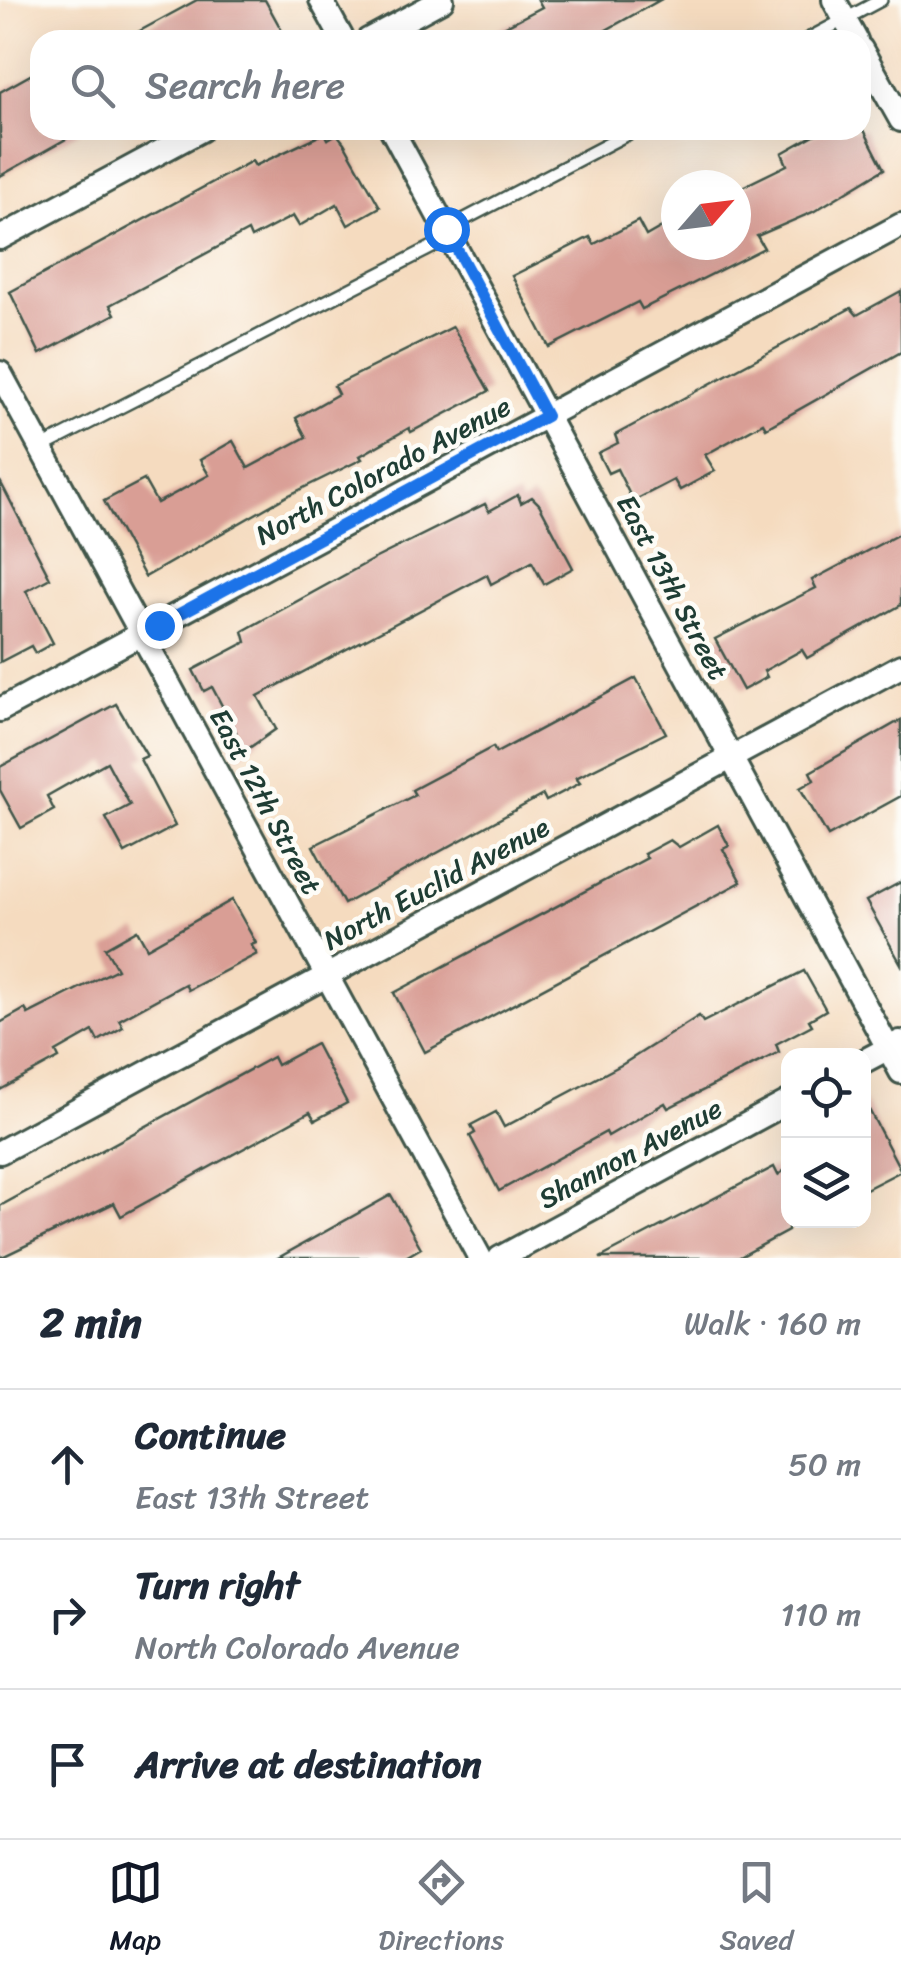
<!DOCTYPE html>
<html lang="en">
<head>
<meta charset="utf-8">
<style>
  :root { --surface:#fff; --page:#f2f2f3; --text:#1f2937; --muted:#747a83; --line:#e0e1e3; --accent:#111827 }
  body { margin:0; font-family:Sriracha,sans-serif; background:var(--page); color:var(--text) }
  .controls { position:absolute; right:30px; bottom:30px; display:grid; overflow:hidden; border-radius:20px; box-shadow:0 10px 40px #0002 }
  .controls button { width:90px; height:90px; display:grid; place-items:center; padding:0; border:0; border-bottom:2px solid var(--line); background:var(--surface); color:var(--text); font:50px sans-serif }
  .compass { position:absolute; left:661px; top:170px; width:90px; height:90px; border-radius:50%; background:var(--surface); box-shadow:0 10px 40px #0002; rotate:62deg }
  .stop { position:absolute; width:30px; height:30px; margin:-22px; border:8px solid #1a73e8; border-radius:50%; background:#fff }
  .stop.end { background:#1a73e8; border-color:#fff; box-shadow:0 2px 10px #0008 }
  .list { margin:0; padding:0; list-style:none }
  h2 { display:flex; justify-content:space-between; align-items:center; height:130px; margin:0; padding:0 40px; font-size:42px }
  h2 small { font-size:32px; font-weight:400; color:var(--muted) }
  .list li { display:grid; grid-template-columns:65px 1fr auto; gap:30px; align-items:center; box-sizing:border-box; height:150px; padding:0 40px; border-top:2px solid var(--line) }
  .list b { display:block; font-size:38px; white-space:nowrap }
  .list p { margin:0; font-size:32px; white-space:nowrap; color:var(--muted) }
  .list em { font-size:32px; font-style:normal; color:var(--muted) }
  .icon { flex:none; width:55px; height:55px; fill:none; stroke:currentColor; stroke-width:2; stroke-linecap:round; stroke-linejoin:round }
  .map { position:relative; flex:none; width:901px; height:1258px; overflow:hidden }
  .search { position:absolute; background:var(--surface); box-shadow:0 10px 40px #0002; left:30px; right:30px; top:30px; height:110px; display:flex; align-items:center; gap:25px; box-sizing:border-box; padding:0 35px; border-radius:30px; color:var(--muted); font-size:38px }
  .sheet { height:580px; background:var(--surface) }
  nav { display:flex; justify-content:space-around; align-items:center; box-sizing:border-box; height:140px; border-top:2px solid var(--line); background:var(--surface); font-size:28px; color:var(--muted) }
  nav a { display:grid; justify-items:center; gap:5px }
  nav .on { color:var(--accent) }
  .map>svg:first-child { display:block }
</style>
</head>
<body>
<div class="map">
<svg width="901" height="1258" viewBox="0 0 901 1258">
  <rect width="100%" height="100%" fill="#fdfcf7"/>
  <filter id="ink" filterUnits="userSpaceOnUse"><feTurbulence type="fractalNoise" baseFrequency=".01" numOctaves="2"/><feDisplacementMap in="SourceGraphic" scale="20" xChannelSelector="R" yChannelSelector="G"/><feConvolveMatrix kernelMatrix="1 2 1 2 8 2 1 2 1" color-interpolation-filters="sRGB"/></filter>
  <filter id="wash" filterUnits="userSpaceOnUse"><feTurbulence type="fractalNoise" baseFrequency=".0048" numOctaves="4" result="noise"/><feDisplacementMap in="SourceGraphic" scale="40" xChannelSelector="R" yChannelSelector="G"/><feGaussianBlur stdDeviation="2.25" result="paint"/><feColorMatrix in="noise" values="0 0 0 0 0 0 0 0 0 0 0 0 0 0 0 0 0 1.4 0 .05"/><feComposite in="paint" operator="in"/></filter>
  <g filter="url(#wash)">
    <rect width="100%" height="100%" fill="#f5dbbf"/>
    <g id="blocks">
      <g fill="#d99e95">
        <path d="M 197,0 L 265,0 L 287,40 L 123,40 Z"/>
        <path d="M 538,0 L 660,0 L 588,40 L 479,40 L 542,7 Z"/>
        <path d="M 34,73 L 40,84 L 40,130 L 82,130 L 0,176 L 0,92 Z"/>
        <path d="M 823,130 L 864,130 L 884,169 L 813,212 L 757,236 L 764,248 L 642,309 L 638,302 L 549,347 L 512,276 L 590,237 L 594,244 L 638,221 L 646,236 L 667,224 L 676,245 L 736,245 L 736,190 L 787,165 L 782,153 Z"/>
        <path d="M 325,133 L 328,139 L 337,134 L 344,143 L 380,207 L 348,225 L 337,204 L 299,226 L 293,216 L 251,238 L 248,231 L 110,305 L 115,314 L 40,354 L 10,292 L 252,161 L 255,166 Z"/>
        <path d="M 901,291 L 901,352 L 766,428 L 763,423 L 705,455 L 715,471 L 680,490 L 674,480 L 633,501 L 617,469 L 608,473 L 598,453 L 618,443 L 615,435 L 851,308 L 857,315 Z"/>
        <path d="M 453,327 L 489,391 L 411,432 L 409,428 L 360,456 L 362,459 L 287,496 L 145,577 L 104,501 L 144,480 L 157,503 L 209,475 L 200,460 L 233,441 L 248,468 L 306,437 L 296,418 L 338,394 L 334,386 Z"/>
        <path d="M 0,481 L 50,578 L 26,591 L 53,643 L 35,653 L 31,646 L 0,662 Z"/>
        <path d="M 518,495 L 521,503 L 532,497 L 539,504 L 573,568 L 544,584 L 532,562 L 491,584 L 487,575 L 258,696 L 276,729 L 238,756 L 227,736 L 236,732 L 212,687 L 204,691 L 193,670 L 246,642 L 243,631 L 372,560 L 485,504 L 489,511 Z"/>
        <path d="M 901,533 L 901,605 L 807,658 L 802,650 L 764,671 L 767,677 L 743,690 L 715,639 L 816,588 L 812,580 Z"/>
        <path d="M 636,678 L 666,733 L 576,778 L 580,783 L 546,801 L 543,795 L 344,904 L 313,846 L 415,795 L 412,790 L 493,747 L 496,753 Z"/>
        <path d="M 116,704 L 147,756 L 140,759 L 175,826 L 125,853 L 106,818 L 130,805 L 107,762 L 47,796 L 54,810 L 21,828 L 0,790 L 0,767 Z"/>
        <path d="M 901,720 L 901,796 L 828,836 L 800,788 L 814,780 L 810,772 Z"/>
        <path d="M 718,825 L 729,846 L 723,849 L 741,882 L 425,1052 L 394,993 L 647,858 L 644,854 L 670,840 L 679,847 Z"/>
        <path d="M 901,882 L 901,964 L 866,901 Z"/>
        <path d="M 232,900 L 256,943 L 251,945 L 257,954 L 188,990 L 185,984 L 119,1020 L 123,1027 L 98,1041 L 93,1031 L 56,1052 L 59,1058 L 0,1090 L 0,1023 L 25,1009 L 28,1014 L 117,969 L 105,948 L 137,930 L 147,948 Z"/>
        <path d="M 804,971 L 826,1010 L 809,1020 L 812,1025 L 776,1044 L 779,1052 L 668,1108 L 665,1103 L 608,1136 L 606,1132 L 499,1191 L 470,1136 L 475,1133 L 471,1125 L 496,1112 L 504,1127 L 623,1064 L 699,1016 L 703,1022 Z"/>
        <path d="M 316,1044 L 347,1103 L 315,1120 L 310,1112 L 121,1216 L 114,1203 L 0,1258 L 0,1206 L 273,1057 L 277,1065 Z"/>
        <path d="M 864,1100 L 901,1171 L 864,1190 Z"/>
        <path d="M 774,1167 L 778,1175 L 788,1168 L 788,1231 L 738,1258 L 600,1258 Z"/>
        <path d="M 391,1195 L 421,1248 L 404,1258 L 278,1258 Z"/>
      </g>
    </g>
  </g>
  <g filter="url(#ink)">
    <use href="#blocks" fill-opacity="0" stroke="#3f5549" stroke-width="2.5"/>
    <g fill="none" stroke-linecap="round" stroke-linejoin="round">
      <defs>
        <g id="lane">
          <path d="M 806,40 L 881,0"/>
          <path d="M 446,229 L 635,130"/>
          <path d="M 40,448 L 450,238"/>
        </g>
        <g id="street">
          <path d="M 321,0 L 343,40"/>
          <path d="M 834,0 L 856,40"/>
          <path d="M 368,40 L 442,0"/>
          <path d="M 861,49 L 901,120"/>
          <path d="M 392,130 L 901,1072"/>
          <path d="M 0,238 L 201,130"/>
          <path d="M 0,373 L 480,1258"/>
          <path d="M 0,710 L 901,225"/>
          <path d="M 864,1061 L 900,1042"/>
          <path d="M 0,1152 L 901,666"/>
          <path d="M 500,1258 L 788,1102"/>
        </g>
      </defs>
      <use href="#lane" stroke="#3f5549" stroke-width="16"/>
      <use href="#street" stroke="#3f5549" stroke-width="28"/>
      <use href="#lane" stroke="#fff" stroke-width="11"/>
      <use href="#street" stroke="#fff" stroke-width="22"/>
    </g>
  </g>
  <g fill="none" stroke-linecap="round" stroke-linejoin="round" filter="url(#ink)">
    <path stroke="#1a73e8" stroke-width="12" d="M 159,625 L 546,416 L 446,229"/>
  </g>
  <g text-anchor="middle" stroke-width="9" stroke-linejoin="round" paint-order="stroke">
    <g font-size="28" fill="#1f3d34" stroke="#fdfcf7">
      <text transform="translate(383 470) rotate(-28)" y="10">North Colorado Avenue</text>
      <text transform="translate(673 587) rotate(62)" y="10">East 13th Street</text>
      <text transform="translate(266 801) rotate(62)" y="10">East 12th Street</text>
      <text transform="translate(436 883) rotate(-28)" y="10">North Euclid Avenue</text>
      <text transform="translate(630 1153) rotate(-28)" y="10">Shannon Avenue</text>
    </g>
  </g>
</svg>
<div class="controls">
<button><svg class="icon" aria-label="locate" viewBox="0 0 24 24"><circle cx="12" cy="12" r="6"/><path d="M12 2v4M12 18v4M2 12h4M18 12h4"/></svg></button>
<button><svg class="icon" aria-label="layers" viewBox="0 0 24 24"><path d="M12 4l9 5-9 5-9-5zM3 14l9 5 9-5"/></svg></button>
</div>
<svg class="compass" viewBox="-18 -18 36 36"><path d="M0-13l5 13h-10z" fill="#e53935"/><path d="M0 13l5-13h-10z" fill="#747a83"/></svg>
<div class="stop" style="left:446px;top:229px"></div>
<div class="stop end" style="left:159px;top:625px"></div>
<div class="search"><svg class="icon" aria-label="search" viewBox="0 0 24 24"><circle cx="10" cy="10" r="6"/><path d="M15 15l6 6"/></svg>Search here</div>
</div>
<section class="sheet">
<h2>2 min<small>Walk · 160 m</small></h2>
<ul class="list">
<li><svg class="icon" aria-label="ahead" viewBox="0 0 24 24"><path d="M12 20V5M6 11l6-6 6 6"/></svg><div><b>Continue</b><p>East 13th Street</p></div><em>50 m</em></li>
<li><svg class="icon" aria-label="right" viewBox="0 0 24 24"><path d="M7 20v-9h11M14 6l5 5-5 5"/></svg><div><b>Turn right</b><p>North Colorado Avenue</p></div><em>110 m</em></li>
<li><svg class="icon" aria-label="arrive" viewBox="0 0 24 24"><path d="M6 21V4h12l-3 4 3 4H6"/></svg><div><b>Arrive at destination</b></div></li>
</ul>
</section>
<nav>
<a class="on"><svg class="icon" aria-label="map" viewBox="0 0 24 24"><path d="M3 6l6-2 6 2 6-2v14l-6 2-6-2-6 2zM9 4v14M15 6v14"/></svg>Map</a>
<a><svg class="icon" aria-label="directions" viewBox="0 0 24 24"><path d="M12 3l9 9-9 9-9-9zM9 14v-3h6M13 9l2 2-2 2"/></svg>Directions</a>
<a><svg class="icon" aria-label="saved" viewBox="0 0 24 24"><path d="M7 4h10v16l-5-4-5 4z"/></svg>Saved</a>
</nav>
</body>
</html>
